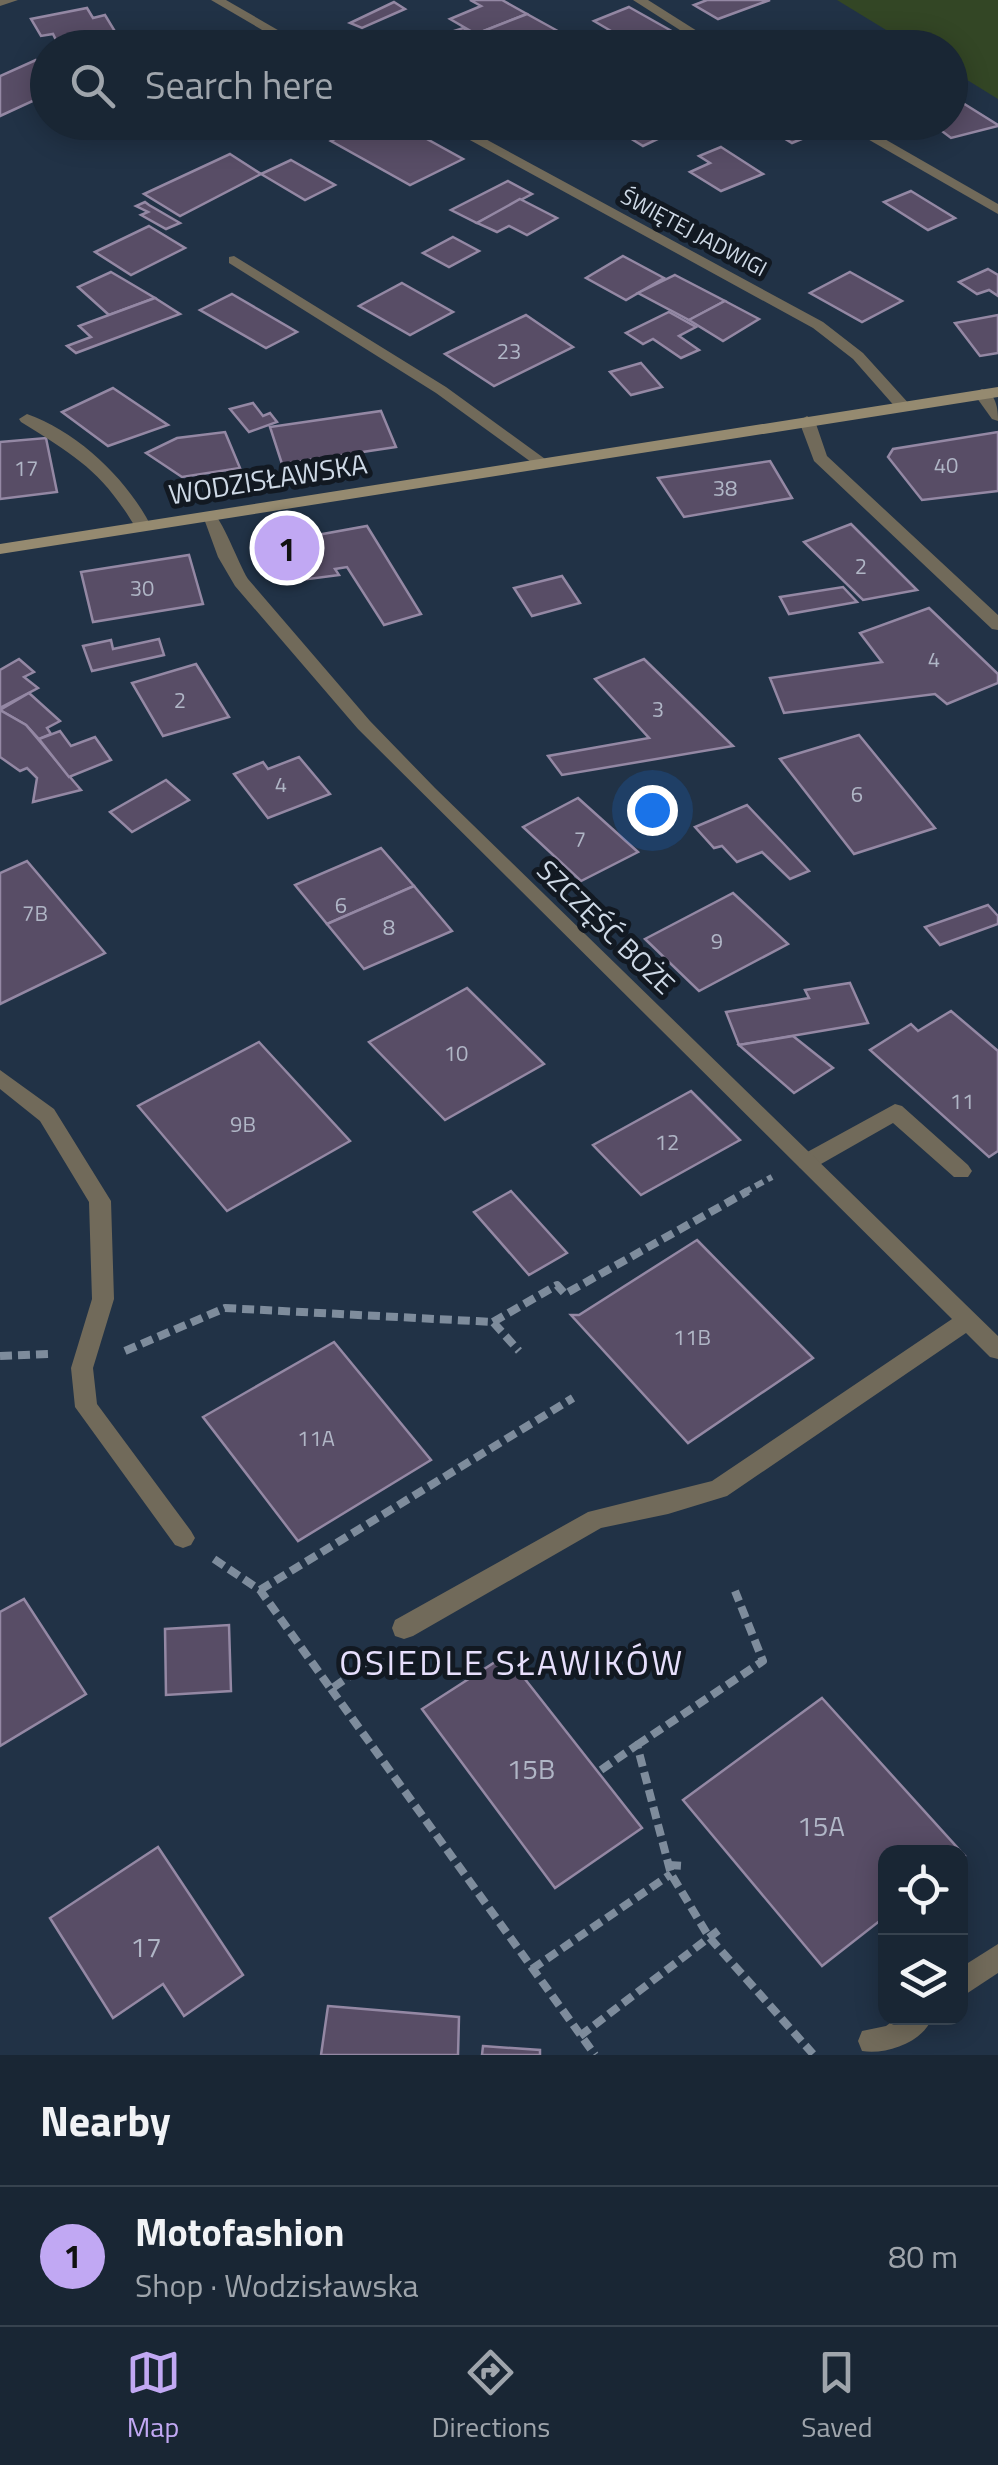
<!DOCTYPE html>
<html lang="en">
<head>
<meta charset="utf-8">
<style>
  :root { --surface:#192634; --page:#263240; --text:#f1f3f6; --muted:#9fa5ac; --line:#37434f; --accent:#c1a8f3 }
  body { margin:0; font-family:"Titillium Web",sans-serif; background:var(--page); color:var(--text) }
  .controls { position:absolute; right:30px; bottom:30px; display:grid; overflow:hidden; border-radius:20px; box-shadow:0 5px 25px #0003 }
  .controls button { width:90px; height:90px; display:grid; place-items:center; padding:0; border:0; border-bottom:2px solid var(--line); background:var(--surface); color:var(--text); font:50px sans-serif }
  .you { position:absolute; left:652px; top:810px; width:35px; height:35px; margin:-25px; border:8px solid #fff; border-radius:50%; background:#1a73e8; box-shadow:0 0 0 15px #1a73e833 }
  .badge { display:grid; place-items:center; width:65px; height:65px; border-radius:50%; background:var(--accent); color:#111; font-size:32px; font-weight:700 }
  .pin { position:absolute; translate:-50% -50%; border:5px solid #fff; box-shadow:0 2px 10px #0006 }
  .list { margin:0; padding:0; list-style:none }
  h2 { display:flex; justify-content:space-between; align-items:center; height:130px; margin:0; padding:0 40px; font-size:42px }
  h2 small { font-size:32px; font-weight:400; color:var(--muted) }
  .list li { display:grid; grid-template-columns:65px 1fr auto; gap:30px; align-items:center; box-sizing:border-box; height:140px; padding:0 40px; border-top:2px solid var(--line) }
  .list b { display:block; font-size:38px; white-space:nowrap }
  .list p { margin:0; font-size:32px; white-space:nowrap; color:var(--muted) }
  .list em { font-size:32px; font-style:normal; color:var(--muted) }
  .icon { flex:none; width:55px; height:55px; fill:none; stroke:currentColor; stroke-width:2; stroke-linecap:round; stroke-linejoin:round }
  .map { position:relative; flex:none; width:998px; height:2055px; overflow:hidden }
  .search { position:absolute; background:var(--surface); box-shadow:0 5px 25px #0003; left:30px; right:30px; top:30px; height:110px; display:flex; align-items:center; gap:25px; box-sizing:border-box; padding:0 35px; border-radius:55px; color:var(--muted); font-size:38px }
  .sheet { height:270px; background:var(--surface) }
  nav { display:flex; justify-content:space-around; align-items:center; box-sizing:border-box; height:140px; border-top:2px solid var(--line); background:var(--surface); font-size:28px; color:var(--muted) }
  nav a { display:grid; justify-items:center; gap:5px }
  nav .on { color:var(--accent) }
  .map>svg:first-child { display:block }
</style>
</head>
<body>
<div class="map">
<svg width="998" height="2055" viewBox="0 0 998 2055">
  <rect width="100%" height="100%" fill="#213246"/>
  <path fill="#334625" d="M 837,0 L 998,0 L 998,99 L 951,70 L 950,48 L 914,47 Z"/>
  <g fill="#584d66" stroke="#9488a4" stroke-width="2.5">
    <path d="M 470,0 L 502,0 L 527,14 L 476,34 L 450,19 L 481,6 Z"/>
    <path d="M 707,0 L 770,0 L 718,19 L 694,5 Z"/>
    <path d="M 394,2 L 405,9 L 362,28 L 350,23 Z"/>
    <path d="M 629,7 L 677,34 L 644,48 L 601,47 L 623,38 L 594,21 Z"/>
    <path d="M 87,8 L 93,18 L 105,15 L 119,38 L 60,48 L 53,34 L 41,36 L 31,19 Z"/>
    <path d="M 527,14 L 556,30 L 514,48 L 476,34 Z"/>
    <path d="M 463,28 L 474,34 L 446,46 L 432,38 Z"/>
    <path d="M 199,32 L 226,47 L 165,47 Z"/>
    <path d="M 36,60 L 48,66 L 48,94 L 0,116 L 0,76 Z"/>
    <path d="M 950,95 L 998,125 L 998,126 L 951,138 L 930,122 L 950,122 Z"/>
    <path d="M 370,122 L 396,122 L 463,159 L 410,185 L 331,141 Z"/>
    <path d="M 645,122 L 693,122 L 643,146 L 625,135 L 648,124 Z"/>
    <path d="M 758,122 L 823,122 L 831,127 L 792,143 Z"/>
    <path d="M 721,147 L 763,174 L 721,191 L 690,172 L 710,163 L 699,156 Z"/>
    <path d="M 230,154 L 261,174 L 180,216 L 144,194 Z"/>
    <path d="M 291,160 L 335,185 L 305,200 L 261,174 Z"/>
    <path d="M 508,181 L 532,194 L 477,223 L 451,210 Z"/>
    <path d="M 911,191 L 955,218 L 928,230 L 884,202 Z"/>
    <path d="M 520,199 L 557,218 L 527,235 L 509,226 L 497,232 L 477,223 Z"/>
    <path d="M 145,202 L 149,205 L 180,223 L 166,229 L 141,215 L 148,212 L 136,206 Z"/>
    <path d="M 149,226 L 185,248 L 131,275 L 95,252 Z"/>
    <path d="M 453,237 L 479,251 L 449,267 L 423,253 Z"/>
    <path d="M 623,256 L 664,278 L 626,300 L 586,278 Z"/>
    <path d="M 988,269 L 998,275 L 998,296 L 989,290 L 977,294 L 959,282 Z"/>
    <path d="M 111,272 L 123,279 L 155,298 L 109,315 L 78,287 Z"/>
    <path d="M 850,272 L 902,301 L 862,322 L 810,293 Z"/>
    <path d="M 675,275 L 725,301 L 689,320 L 638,293 Z"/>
    <path d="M 402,283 L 453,312 L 410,335 L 359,306 Z"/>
    <path d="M 232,294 L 297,332 L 266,348 L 200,310 Z"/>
    <path d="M 155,298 L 180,314 L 76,353 L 67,346 L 91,337 L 79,326 Z"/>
    <path d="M 725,301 L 759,319 L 723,341 L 689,320 Z"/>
    <path d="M 669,312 L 696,327 L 679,336 L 699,350 L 681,358 L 653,339 L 643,344 L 626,333 Z"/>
    <path d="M 526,315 L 573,347 L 494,386 L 445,354 Z"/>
    <path d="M 998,315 L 998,353 L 980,356 L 955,323 Z"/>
    <path d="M 641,363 L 662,387 L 631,395 L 610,372 Z"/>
    <path d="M 113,388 L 168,425 L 108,446 L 62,412 Z"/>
    <path d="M 253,403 L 263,416 L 270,413 L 277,422 L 249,432 L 230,409 Z"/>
    <path d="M 381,411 L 396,447 L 282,464 L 270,427 Z"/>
    <path d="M 225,432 L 240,468 L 182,477 L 146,453 L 177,438 Z"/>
    <path d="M 998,432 L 998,491 L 922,500 L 888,457 L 893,449 Z"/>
    <path d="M 46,438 L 57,492 L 0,499 L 0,442 Z"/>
    <path d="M 770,461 L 792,498 L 684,517 L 658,478 Z"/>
    <path d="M 851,524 L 917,590 L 863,600 L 804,542 Z"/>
    <path d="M 367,526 L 421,614 L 384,625 L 347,567 L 335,569 L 339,575 L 301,580 L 298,573 L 284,575 L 273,543 Z"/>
    <path d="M 189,555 L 203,604 L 93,622 L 81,572 Z"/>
    <path d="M 562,576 L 580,603 L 532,616 L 514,588 Z"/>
    <path d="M 843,587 L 857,602 L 789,614 L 780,597 Z"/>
    <path d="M 929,608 L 998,674 L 998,683 L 947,704 L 935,694 L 784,713 L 770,678 L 882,662 L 860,633 Z"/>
    <path d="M 159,639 L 164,655 L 92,671 L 83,646 L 111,640 L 113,649 Z"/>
    <path d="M 19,659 L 34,672 L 24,677 L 38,688 L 0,708 L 0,670 Z"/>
    <path d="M 644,659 L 733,746 L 562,775 L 548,756 L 649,738 L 595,679 Z"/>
    <path d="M 196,664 L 229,717 L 163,736 L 132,683 Z"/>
    <path d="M 29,693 L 60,721 L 47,728 L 51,734 L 39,739 L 26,725 L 0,710 Z"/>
    <path d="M 0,710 L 26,725 L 81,790 L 33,802 L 37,778 L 27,768 L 20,771 L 0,757 Z"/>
    <path d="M 60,731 L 71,746 L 95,737 L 111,760 L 69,777 L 39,739 Z"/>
    <path d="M 859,735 L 935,828 L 854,854 L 780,759 Z"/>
    <path d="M 299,757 L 330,794 L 268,818 L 234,774 L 263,762 L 268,769 Z"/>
    <path d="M 166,780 L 189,800 L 132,832 L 110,812 Z"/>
    <path d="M 578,798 L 638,852 L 581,881 L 523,827 Z"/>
    <path d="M 747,805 L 783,843 L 809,871 L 790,879 L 762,852 L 737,862 L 722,846 L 714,848 L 695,827 Z"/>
    <path d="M 381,848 L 414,886 L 327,924 L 295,885 Z"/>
    <path d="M 27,861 L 105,953 L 0,1004 L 0,873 Z"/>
    <path d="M 414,886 L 452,931 L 364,969 L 327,924 Z"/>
    <path d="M 733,893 L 788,944 L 699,991 L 645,939 Z"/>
    <path d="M 988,905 L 998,916 L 998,924 L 940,945 L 925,927 Z"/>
    <path d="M 850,983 L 868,1023 L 739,1045 L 726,1012 L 809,998 L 805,990 Z"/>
    <path d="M 467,988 L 544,1064 L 445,1120 L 369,1042 Z"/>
    <path d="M 951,1011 L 998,1051 L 998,1151 L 989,1157 L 870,1050 L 911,1024 L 918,1031 Z"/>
    <path d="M 793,1036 L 833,1068 L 794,1093 L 739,1045 Z"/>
    <path d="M 259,1042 L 350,1141 L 227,1211 L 138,1106 Z"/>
    <path d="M 691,1091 L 740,1140 L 641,1195 L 593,1145 Z"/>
    <path d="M 511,1191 L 567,1253 L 529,1275 L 474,1212 Z"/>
    <path d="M 697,1240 L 813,1358 L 688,1443 L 571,1315 L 579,1315 Z"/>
    <path d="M 334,1342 L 431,1460 L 298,1541 L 203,1417 Z"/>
    <path d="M 24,1599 L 86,1694 L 0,1746 L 0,1612 Z"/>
    <path d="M 229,1625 L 231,1691 L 166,1695 L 165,1629 Z"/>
    <path d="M 506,1655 L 642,1828 L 555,1888 L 422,1709 Z"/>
    <path d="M 822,1698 L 964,1855 L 886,1852 L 886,1916 L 822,1966 L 683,1800 Z"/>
    <path d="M 158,1847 L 243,1975 L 184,2016 L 163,1984 L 113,2018 L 50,1918 Z"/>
    <path d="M 328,2006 L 459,2017 L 458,2055 L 321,2055 Z"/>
    <path d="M 483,2046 L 540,2050 L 540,2055 L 482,2055 Z"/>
  </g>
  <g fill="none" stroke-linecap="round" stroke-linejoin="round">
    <path stroke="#7e8c9c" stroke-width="6" stroke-dasharray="9 5" stroke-linecap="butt" d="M 743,1193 L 772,1177"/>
    <g stroke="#7e8c9c" stroke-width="8" stroke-dasharray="12 6" stroke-linecap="butt">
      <path d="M 493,1322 L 557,1285 L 565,1294 L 748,1191"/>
      <path d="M 125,1351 L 225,1308 L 493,1322 L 519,1351"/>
      <path d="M 0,1356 L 48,1354"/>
      <path d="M 214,1559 L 260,1590 L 331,1689 L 380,1655"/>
      <path d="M 260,1590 L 573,1398"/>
      <path d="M 331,1689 L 595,2055"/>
      <path d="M 637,1745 L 763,1661 L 735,1591"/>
      <path d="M 601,1770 L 637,1745 L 671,1874 L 709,1937 L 813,2054"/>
      <path d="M 669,1865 L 685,1866"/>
      <path d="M 532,1969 L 671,1874"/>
      <path d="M 580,2036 L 719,1930"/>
    </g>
    <g fill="#716a5a" fill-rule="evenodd">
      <path d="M 895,1104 L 902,1106 L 968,1165 L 972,1171 L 968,1177 L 954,1177 L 893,1123 L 814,1168 L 800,1168 L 797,1162 L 800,1156 Z"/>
      <path d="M 998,1944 L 998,1973 L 960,1998 L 960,1968 Z"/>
      <path d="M 897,2018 L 932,2018 C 923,2042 887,2055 862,2051 L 858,2041 L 862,2031 L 886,2026 Z"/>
    </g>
    <g fill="#716a5a" fill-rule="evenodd">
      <path d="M 0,0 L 18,0 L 0,6 Z"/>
      <path d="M 211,0 L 226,0 L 309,48 L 293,48 Z"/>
      <path d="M 633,0 L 648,0 L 724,48 L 708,48 Z"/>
      <path d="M 437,122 L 454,122 L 823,322 L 863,353 L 911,406 L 909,409 L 897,409 L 853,359 L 813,328 Z"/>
      <path d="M 838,122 L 855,122 L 998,204 L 998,214 Z"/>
      <path d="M 234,256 L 446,387 L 552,464 L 550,467 L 538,467 L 436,393 L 229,263 L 229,257 Z"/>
      <path d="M 982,389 C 996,393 998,408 998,421 L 992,419 L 974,394 Z"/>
      <path d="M 27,414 C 78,432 127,479 151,526 L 149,530 L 137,530 C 103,472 77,457 21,422 L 19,419 Z"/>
      <path d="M 807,416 L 815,421 L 827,456 L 998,615 L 998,630 L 992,629 L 814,461 L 799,421 Z"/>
      <path d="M 211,511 C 222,517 238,563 248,579 L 370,721 L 435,788 L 998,1336 L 998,1359 L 990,1357 L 966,1333 L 727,1496 L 668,1514 L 601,1528 L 413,1636 L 404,1639 L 395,1636 L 392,1628 L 395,1620 L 588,1512 L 712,1481 L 952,1319 L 358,729 L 235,586 L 218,557 L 203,516 Z"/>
      <path d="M 0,1070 L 54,1109 L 111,1201 L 114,1299 L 93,1368 L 97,1404 L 191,1531 L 195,1538 L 191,1545 L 183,1548 L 175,1545 L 75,1407 L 71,1368 L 92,1299 L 89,1202 L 40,1121 L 0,1089 Z"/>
    </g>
    <path fill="#958a70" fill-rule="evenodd" d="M 998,387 L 998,397 L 0,554 L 0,544 Z"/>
  </g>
  <g text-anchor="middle" stroke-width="10" stroke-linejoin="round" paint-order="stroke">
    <g font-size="22" fill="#ced9e6" stroke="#121922">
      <text transform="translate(694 232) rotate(28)" y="8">ŚWIĘTEJ JADWIGI</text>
    </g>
    <g font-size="22" fill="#b0b6c6">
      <text x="509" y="359">23</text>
      <text x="946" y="473">40</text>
      <text x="26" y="476">17</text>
      <text x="725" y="496">38</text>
      <text x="861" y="574">2</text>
      <text x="142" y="596">30</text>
      <text x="934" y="667">4</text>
      <text x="180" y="708">2</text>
      <text x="658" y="717">3</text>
      <text x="281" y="792">4</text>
      <text x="857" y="802">6</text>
      <text x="580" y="847">7</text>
      <text x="341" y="913">6</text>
      <text x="35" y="921">7B</text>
      <text x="389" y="935">8</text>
      <text x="717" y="949">9</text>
      <text x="456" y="1061">10</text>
      <text x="962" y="1109">11</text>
      <text x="243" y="1132">9B</text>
      <text x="667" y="1150">12</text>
      <text x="692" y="1345">11B</text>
      <text x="316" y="1446">11A</text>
    </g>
    <g font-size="28" fill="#ced9e6" stroke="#121922">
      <text transform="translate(268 479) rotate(-9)" y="10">WODZISŁAWSKA</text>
      <text transform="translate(606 927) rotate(44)" y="10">SZCZĘŚĆ BOŻE</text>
    </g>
    <g font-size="28" fill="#b0b6c6">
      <text x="531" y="1779">15B</text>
      <text x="821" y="1836">15A</text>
      <text x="146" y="1957">17</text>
    </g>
    <g font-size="35" letter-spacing="2.5" fill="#e7dffc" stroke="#121922">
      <text x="512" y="1675">OSIEDLE SŁAWIKÓW</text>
    </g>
  </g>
</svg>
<div class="controls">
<button><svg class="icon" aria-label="locate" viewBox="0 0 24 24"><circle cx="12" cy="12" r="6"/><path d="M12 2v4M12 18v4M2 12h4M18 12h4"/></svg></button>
<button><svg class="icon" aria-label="layers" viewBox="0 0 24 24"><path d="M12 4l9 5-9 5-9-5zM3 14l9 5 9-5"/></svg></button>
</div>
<div class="you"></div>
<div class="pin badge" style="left:287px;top:548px">1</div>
<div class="search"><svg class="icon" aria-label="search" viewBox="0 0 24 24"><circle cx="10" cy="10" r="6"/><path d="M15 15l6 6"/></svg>Search here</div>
</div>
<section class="sheet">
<h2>Nearby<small></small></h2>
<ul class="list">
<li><span class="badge">1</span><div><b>Motofashion</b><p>Shop · Wodzisławska</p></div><em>80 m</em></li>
</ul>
</section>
<nav>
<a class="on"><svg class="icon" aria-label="map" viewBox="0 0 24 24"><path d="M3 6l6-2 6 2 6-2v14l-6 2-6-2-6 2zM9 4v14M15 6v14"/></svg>Map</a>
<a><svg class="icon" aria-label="directions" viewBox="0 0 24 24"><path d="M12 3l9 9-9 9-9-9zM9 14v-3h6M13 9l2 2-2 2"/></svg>Directions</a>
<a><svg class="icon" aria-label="saved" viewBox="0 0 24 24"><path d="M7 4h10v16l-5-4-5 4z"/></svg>Saved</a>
</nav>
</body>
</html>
